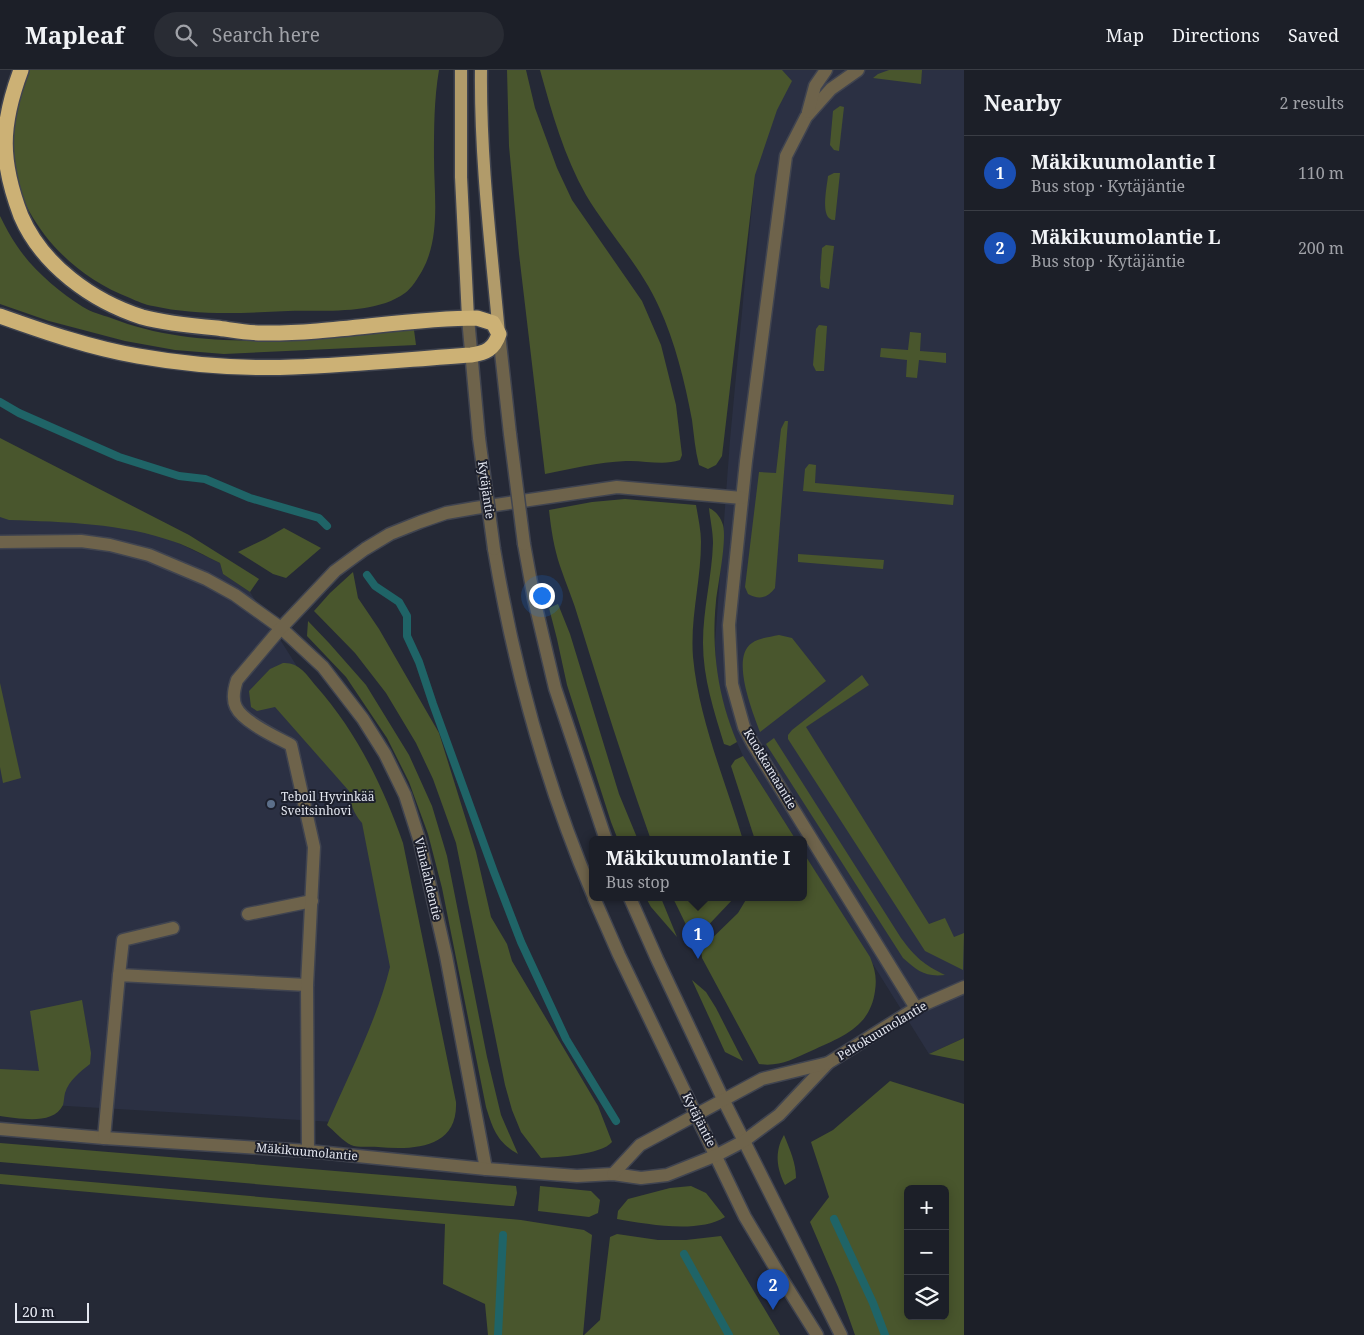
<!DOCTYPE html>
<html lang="en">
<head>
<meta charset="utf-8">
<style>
  :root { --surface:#1c1f28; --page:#292c34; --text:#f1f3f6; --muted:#a0a2a8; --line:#3a3d45; --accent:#f2a080 }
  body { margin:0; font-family:"Noto Serif",serif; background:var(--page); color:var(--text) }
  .controls { position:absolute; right:15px; bottom:15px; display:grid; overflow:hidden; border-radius:8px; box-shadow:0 2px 12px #0003 }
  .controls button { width:45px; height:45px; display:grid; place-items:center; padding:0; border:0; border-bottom:1px solid var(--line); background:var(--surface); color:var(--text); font:25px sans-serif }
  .scale { position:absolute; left:15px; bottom:12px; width:74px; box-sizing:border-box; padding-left:5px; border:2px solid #e4e7f0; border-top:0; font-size:14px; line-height:18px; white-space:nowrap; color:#e4e7f0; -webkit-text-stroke:4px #1c1f2c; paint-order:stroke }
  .you { position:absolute; left:541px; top:525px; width:18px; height:18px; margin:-12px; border:4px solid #fff; border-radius:50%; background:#1a73e8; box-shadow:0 0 0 8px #1a73e833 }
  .badge { display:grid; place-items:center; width:32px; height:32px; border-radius:50%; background:var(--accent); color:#fff; font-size:16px; font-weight:700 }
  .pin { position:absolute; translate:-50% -41px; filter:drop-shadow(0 1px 2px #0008) }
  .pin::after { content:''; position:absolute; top:26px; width:18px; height:15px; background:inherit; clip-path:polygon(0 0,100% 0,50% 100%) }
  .popup { position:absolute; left:589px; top:766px; width:218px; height:65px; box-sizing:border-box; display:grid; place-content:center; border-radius:8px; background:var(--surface); filter:drop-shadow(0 1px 4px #0005); font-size:16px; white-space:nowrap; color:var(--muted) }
  .popup b { font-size:19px; color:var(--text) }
  .popup::after { content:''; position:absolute; left:50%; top:100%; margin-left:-10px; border:10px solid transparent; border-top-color:var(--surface) }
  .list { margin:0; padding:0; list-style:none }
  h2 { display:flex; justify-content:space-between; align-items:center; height:65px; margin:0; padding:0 20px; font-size:21px }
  h2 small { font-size:16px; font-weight:400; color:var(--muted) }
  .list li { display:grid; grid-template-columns:32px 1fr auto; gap:15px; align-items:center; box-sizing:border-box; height:75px; padding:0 20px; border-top:1px solid var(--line) }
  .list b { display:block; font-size:19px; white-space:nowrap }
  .list p { margin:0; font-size:16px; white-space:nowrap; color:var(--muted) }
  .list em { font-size:16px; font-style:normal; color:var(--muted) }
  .icon { flex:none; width:28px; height:28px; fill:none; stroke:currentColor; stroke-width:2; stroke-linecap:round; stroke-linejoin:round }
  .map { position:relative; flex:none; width:964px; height:1265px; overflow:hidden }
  header { display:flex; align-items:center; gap:30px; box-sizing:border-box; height:70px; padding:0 25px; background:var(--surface); border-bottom:1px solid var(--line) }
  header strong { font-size:24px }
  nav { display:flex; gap:28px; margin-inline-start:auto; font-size:18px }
  .search { width:350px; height:45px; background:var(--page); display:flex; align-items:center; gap:12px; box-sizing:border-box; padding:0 18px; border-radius:28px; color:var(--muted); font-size:19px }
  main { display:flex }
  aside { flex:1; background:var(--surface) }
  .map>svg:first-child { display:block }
</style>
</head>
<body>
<header>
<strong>Mapleaf</strong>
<div class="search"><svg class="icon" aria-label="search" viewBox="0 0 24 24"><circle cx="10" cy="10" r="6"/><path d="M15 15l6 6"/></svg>Search here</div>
<nav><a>Map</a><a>Directions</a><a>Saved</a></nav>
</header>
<main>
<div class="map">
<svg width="964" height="1265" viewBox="0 0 964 1265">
  <rect width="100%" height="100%" fill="#252936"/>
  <g fill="#2b3043">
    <path d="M 769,0 L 964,0 L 964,968 L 929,984 L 803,782 L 803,770 L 796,770 L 743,686 L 731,659 L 721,627 L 716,600 L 715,573 L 730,370 L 760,51 Z"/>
    <path d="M 0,440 L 97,443 L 176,472 L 220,493 L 223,504 L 250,522 L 339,663 L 404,900 L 334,1052 L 0,1032 Z"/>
  </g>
  <g fill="#49562d" fill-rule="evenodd">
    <path d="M 30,0 L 439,0 C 434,29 434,59 434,88 C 434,125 441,167 422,201 C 418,208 411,219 405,223 C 375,245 323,240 288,241 C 243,243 197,246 153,236 C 145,235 137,231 130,228 C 70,205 22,153 11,89 C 7,61 18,25 30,0 Z"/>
    <path d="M 507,0 L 526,0 L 535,38 L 557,98 L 572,130 L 642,231 L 661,275 L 676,335 L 682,385 L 680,390 C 663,396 644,390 626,391 C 598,392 571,399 545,404 L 519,184 L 509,76 Z"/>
    <path d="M 540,0 L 782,0 L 792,11 L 777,40 L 755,105 L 722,386 L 716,395 L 708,399 L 699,395 C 695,380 694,365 692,350 C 685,312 675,272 659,237 C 642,198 608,162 586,125 C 564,86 552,43 540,0 Z"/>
    <path d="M 889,0 L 922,0 L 921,14 L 873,8 L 878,4 Z"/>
    <path d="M 840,36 L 844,37 L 839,81 L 834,80 L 830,75 L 833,41 Z"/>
    <path d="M 834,103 L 840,103 L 835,150 C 819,151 827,117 828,106 Z"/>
    <path d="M 0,146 C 5,156 10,166 17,176 C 33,200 58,221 83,237 C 91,242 102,245 111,248 C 205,285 316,267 414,260 L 416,275 L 224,284 L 175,280 L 125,271 L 49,251 L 0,234 Z"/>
    <path d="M 826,175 L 834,176 L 829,219 L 821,217 L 820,208 L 822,178 Z"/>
    <path d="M 819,255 L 827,256 L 824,301 L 816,301 L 813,295 L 816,259 Z"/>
    <path d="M 910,262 L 921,263 L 920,281 L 946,283 L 946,293 L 919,290 L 917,308 L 906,307 L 907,290 L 880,287 L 881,278 L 908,280 Z"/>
    <path d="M 785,351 L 788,351 L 775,518 C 768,528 759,530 748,524 L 745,517 L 759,402 L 776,403 L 781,359 Z"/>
    <path d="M 0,368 L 189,465 L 259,509 L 250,522 L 223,504 L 220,493 C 205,486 190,477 175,472 C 122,453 64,452 9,450 L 0,447 Z"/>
    <path d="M 809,394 L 816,395 L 815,413 L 954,425 L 953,435 L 803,421 L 805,399 Z"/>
    <path d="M 625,429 L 696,435 C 698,447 701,460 701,472 C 701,511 690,548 693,587 C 699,650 725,710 743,770 L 651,770 C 625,697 602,624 579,550 C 574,532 566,514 560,496 C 554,478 551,459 549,440 L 592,432 Z"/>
    <path d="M 709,438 C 716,441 721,448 723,455 C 727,470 718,514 716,531 C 711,579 718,628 737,672 L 730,676 L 724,674 C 714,641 703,608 703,573 C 703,539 712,506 713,473 C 713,461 710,449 709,438 Z"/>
    <path d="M 284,458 L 321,478 L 286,508 L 273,504 L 238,482 L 265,469 Z"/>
    <path d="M 798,484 L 884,490 L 883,499 L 798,492 Z"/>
    <path d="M 353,502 L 358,528 L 379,559 L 439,663 L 476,782 L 491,847 L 507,874 L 512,891 L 598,1036 L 612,1072 C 601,1085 558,1087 541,1088 L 521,1062 L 512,1040 L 505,1015 L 456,773 L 433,709 L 416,673 L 386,623 L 355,583 L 314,541 L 330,523 Z"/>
    <path d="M 558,534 L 570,564 L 619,724 L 638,770 L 618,770 L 611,752 L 567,615 L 557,569 L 549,538 Z"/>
    <path d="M 308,551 L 329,573 L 366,615 L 409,685 L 432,736 L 447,786 L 487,987 L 501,1045 L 518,1084 C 497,1072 493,1059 486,1037 L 442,818 L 428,764 L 409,712 L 387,668 L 346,607 L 307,566 Z"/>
    <path d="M 779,565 L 792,568 L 826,611 L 760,662 C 753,643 730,587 752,573 C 759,568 770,567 779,565 Z"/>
    <path d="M 283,593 C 299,592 307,605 316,616 C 356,661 383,716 403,773 L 456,1032 C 458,1079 413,1080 378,1077 C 370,1076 358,1078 351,1075 C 344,1072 333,1060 327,1055 C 349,1004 377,950 390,897 L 362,753 C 353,743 351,734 349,721 L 275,637 L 257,641 L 251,637 L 249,621 L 270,599 Z"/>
    <path d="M 862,605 L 869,615 L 806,657 L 929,854 L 945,848 L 954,867 L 964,863 L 963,900 L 925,881 L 788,669 L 788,665 L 792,660 Z"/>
    <path d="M 0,613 L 21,708 L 3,713 L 0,697 Z"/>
    <path d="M 774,668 L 901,868 C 916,888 923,894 945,905 C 924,907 918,901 903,888 L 766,674 Z"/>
    <path d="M 743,686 L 796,770 L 755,770 L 731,696 L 735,690 Z"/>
    <path d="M 803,782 L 870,887 C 875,899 877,908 875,921 C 870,958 841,967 811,981 C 793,989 779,997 759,994 L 702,888 L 701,879 L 738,843 L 747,828 L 803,828 Z"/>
    <path d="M 646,828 L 661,828 L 677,867 L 651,837 Z"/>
    <path d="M 673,828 L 734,828 L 699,865 L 691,865 Z"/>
    <path d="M 692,910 L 706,922 L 716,938 L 743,991 L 725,982 Z"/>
    <path d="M 82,930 L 91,983 L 90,994 C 80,1002 69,1010 65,1023 C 64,1027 64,1031 63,1035 C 53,1056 18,1048 0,1046 L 0,999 L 39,1001 L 30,941 Z"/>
    <path d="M 964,968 L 964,991 L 929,984 Z"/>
    <path d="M 890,1011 L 964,1034 L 964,1265 L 855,1265 L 838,1217 L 810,1152 L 829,1127 L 811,1072 L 833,1060 ZM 908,1119 L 945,1119 L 945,1246 L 908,1246 Z"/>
    <path d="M 784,1065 C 790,1080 796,1093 796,1108 L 785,1115 C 777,1099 774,1082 784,1065 Z"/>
    <path d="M 0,1073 L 516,1116 L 517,1123 L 514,1136 L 510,1136 L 0,1092 Z"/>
    <path d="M 0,1104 L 521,1150 L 584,1160 L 592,1165 L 583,1265 L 488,1265 L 485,1234 L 443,1214 L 445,1154 L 0,1114 Z"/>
    <path d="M 540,1116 L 591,1121 L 600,1130 L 598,1143 L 589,1147 L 538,1141 Z"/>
    <path d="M 691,1116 L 706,1123 L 725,1147 C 698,1164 647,1154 617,1149 L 618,1141 L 628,1129 L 670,1118 Z"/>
    <path d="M 617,1164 L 658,1170 L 686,1170 L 721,1166 L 780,1265 L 584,1265 L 600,1250 L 610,1167 Z"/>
  </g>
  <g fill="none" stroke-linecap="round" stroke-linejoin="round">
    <g stroke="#1f6467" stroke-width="8">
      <path d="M 0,332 L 19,343 L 119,387 L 179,406 L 205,409 L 250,428 L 319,448 L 327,456"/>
      <path d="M 367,505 L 375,516 L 399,532 L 407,546 L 407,566 L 419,592 L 433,634 L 494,802 L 521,872 L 566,969 L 616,1051"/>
      <path d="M 834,1149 L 873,1233 L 885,1265"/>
      <path d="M 684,1184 L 729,1265"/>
      <path d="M 498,1265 L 503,1165"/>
    </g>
    <defs>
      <g id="minor">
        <path d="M 858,0 L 831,19 L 806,47 L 786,86 L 746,391 L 729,555 L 732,614 L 744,657 L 753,674 L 916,938"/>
        <path d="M 808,42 L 815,16 L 826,0"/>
        <path d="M 468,248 L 479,368"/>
        <path d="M 499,264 L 510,364"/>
        <path d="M 0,472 L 81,471 L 110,475 L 149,485 L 206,509 L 235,525 L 281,558 L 323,597 L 363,649 L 385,684 L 405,725 L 420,772 L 446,886 L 486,1099"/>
        <path d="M 524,474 L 534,529 L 555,618 L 606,770"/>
        <path d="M 494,479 C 514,598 546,715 593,825"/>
        <path d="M 594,828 L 619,885 L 745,1147 L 782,1209 L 817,1265"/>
        <path d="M 630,828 L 657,889 L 723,1029 L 841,1265"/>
        <path d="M 248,844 L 312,831"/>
        <path d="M 119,905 L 123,870 L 173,858"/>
        <path d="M 0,1059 L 104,1068 L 308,1081 L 486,1099 L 577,1106 L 613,1104 L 641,1108 L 667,1105 L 717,1085 L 744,1071 L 779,1045 L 828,993 L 916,938 L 964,917"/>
        <path d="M 104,1068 L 119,905 L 307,915"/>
        <path d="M 308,1081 L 307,915 L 314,777 L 291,675 C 276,667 243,652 236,637 C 232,629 234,619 237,610 L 281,558 L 335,501 L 365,479 L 390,464 L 420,452 L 446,443 L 475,438 L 617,417 L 742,428"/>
        <path d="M 613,1104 L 640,1075 L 762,1009 L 828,993"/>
      </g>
      <g id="major">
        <path d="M 461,0 L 461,107 L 468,248"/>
        <path d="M 481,0 C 480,88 491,176 499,264"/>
      </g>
      <path id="highway" d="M 0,246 C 45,262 91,278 138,286 C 189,295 241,299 293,297 C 352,295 412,289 471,285 C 486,283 494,279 499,264 L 493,253 L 477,248 C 406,248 333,264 262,263 C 247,263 232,260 217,258 C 194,256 164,253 142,247 C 92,231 42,195 21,146 C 0,91 0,56 21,0"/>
    </defs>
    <use href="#minor" stroke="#404450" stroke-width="15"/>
    <use href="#major" stroke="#404450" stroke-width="15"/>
    <use href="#highway" stroke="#404450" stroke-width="18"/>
    <use href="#minor" stroke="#6e634b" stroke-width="12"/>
    <use href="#major" stroke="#b19b6a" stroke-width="12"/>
    <use href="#highway" stroke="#ccb175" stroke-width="15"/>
    <defs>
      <g id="minor-bridge">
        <path d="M 510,364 L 524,474"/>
        <path d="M 479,368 L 494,479"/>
      </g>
    </defs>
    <use href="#minor-bridge" stroke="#404450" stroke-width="15" stroke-linecap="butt"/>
    <use href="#minor-bridge" stroke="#6e634b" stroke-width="12"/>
  </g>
  <circle fill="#5c6f8a" stroke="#1c1f2c" stroke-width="2" cx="271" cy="734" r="5"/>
  <g text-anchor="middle" stroke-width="4" stroke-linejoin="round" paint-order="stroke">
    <g font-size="12" fill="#e4e7f0" stroke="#1c1f2c">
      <text transform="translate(486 420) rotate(82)" y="4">Kytäjäntie</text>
      <text transform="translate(770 699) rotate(59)" y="4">Kuokkamaantie</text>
      <text transform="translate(428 809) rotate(77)" y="4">Viinalahdentie</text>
      <text transform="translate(882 961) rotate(-31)" y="4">Peltokuumolantie</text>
      <text transform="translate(699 1050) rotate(63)" y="4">Kytäjäntie</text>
      <text transform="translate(307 1082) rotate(5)" y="4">Mäkikuumolantie</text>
    </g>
    <g font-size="12" fill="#e4e7f0" stroke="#1c1f2c" text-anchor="start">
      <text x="281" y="731">Teboil Hyvinkää<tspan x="281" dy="14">Sveitsinhovi</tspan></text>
    </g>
  </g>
</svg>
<div class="controls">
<button>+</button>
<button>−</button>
<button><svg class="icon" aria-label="layers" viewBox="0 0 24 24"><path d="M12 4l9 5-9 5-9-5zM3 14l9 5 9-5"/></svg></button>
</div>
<div class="scale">20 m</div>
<div class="you"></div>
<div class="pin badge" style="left:698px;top:889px;background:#1a4fb4">1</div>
<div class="popup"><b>Mäkikuumolantie I</b>Bus stop</div>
<div class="pin badge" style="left:773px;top:1240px;background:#1a4fb4">2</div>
</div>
<aside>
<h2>Nearby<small>2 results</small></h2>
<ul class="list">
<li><span class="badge" style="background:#1a4fb4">1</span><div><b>Mäkikuumolantie I</b><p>Bus stop · Kytäjäntie</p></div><em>110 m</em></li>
<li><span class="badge" style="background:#1a4fb4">2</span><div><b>Mäkikuumolantie L</b><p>Bus stop · Kytäjäntie</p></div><em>200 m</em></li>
</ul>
</aside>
</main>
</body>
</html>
